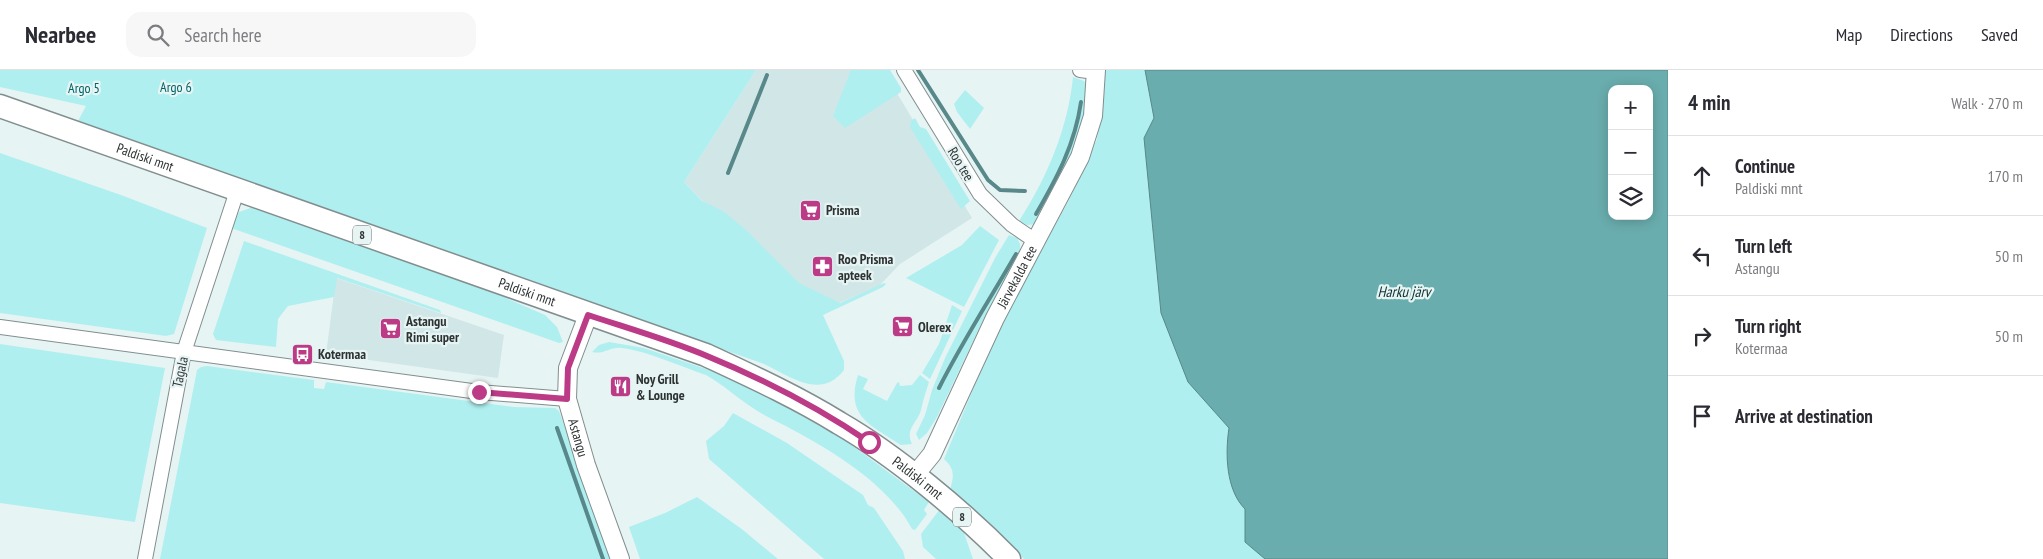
<!DOCTYPE html>
<html lang="en">
<head>
<meta charset="utf-8">
<style>
  :root { --surface:#fff; --page:#f7f7f7; --text:#2b2b33; --muted:#7c7c81; --line:#e1e1e2 }
  body { margin:0; font-family:"PT Sans Narrow",sans-serif; background:var(--page); color:var(--text) }
  .controls { position:absolute; right:15px; top:15px; display:grid; overflow:hidden; border-radius:10px; box-shadow:0 2px 12px #0003 }
  .controls button { width:45px; height:45px; display:grid; place-items:center; padding:0; border:0; border-bottom:1px solid var(--line); background:var(--surface); color:var(--text); font:25px sans-serif }
  .stop { position:absolute; width:15px; height:15px; margin:-11px; border:4px solid #bb3b87; border-radius:50%; background:#fff }
  .stop.end { background:#bb3b87; border-color:#fff; box-shadow:0 1px 5px #0008 }
  .list { margin:0; padding:0; list-style:none }
  h2 { display:flex; justify-content:space-between; align-items:center; height:65px; margin:0; padding:0 20px; font-size:21px }
  h2 small { font-size:16px; font-weight:400; color:var(--muted) }
  .list li { display:grid; grid-template-columns:32px 1fr auto; gap:15px; align-items:center; box-sizing:border-box; height:80px; padding:0 20px; border-top:1px solid var(--line) }
  .list b { display:block; font-size:19px; white-space:nowrap }
  .list p { margin:0; font-size:16px; white-space:nowrap; color:var(--muted) }
  .list em { font-size:16px; font-style:normal; color:var(--muted) }
  .icon { flex:none; width:28px; height:28px; fill:none; stroke:currentColor; stroke-width:2; stroke-linecap:round; stroke-linejoin:round }
  .map { position:relative; flex:none; width:1668px; height:489px; overflow:hidden }
  header { display:flex; align-items:center; gap:30px; box-sizing:border-box; height:70px; padding:0 25px; background:var(--surface); border-bottom:1px solid var(--line) }
  header strong { font-size:24px }
  nav { display:flex; gap:28px; margin-inline-start:auto; font-size:18px }
  .search { width:350px; height:45px; background:var(--page); display:flex; align-items:center; gap:12px; box-sizing:border-box; padding:0 18px; border-radius:15px; color:var(--muted); font-size:19px }
  main { display:flex }
  aside { flex:1; background:var(--surface) }
  .map>svg:first-child { display:block }
</style>
</head>
<body>
<header>
<strong>Nearbee</strong>
<div class="search"><svg class="icon" aria-label="search" viewBox="0 0 24 24"><circle cx="10" cy="10" r="6"/><path d="M15 15l6 6"/></svg>Search here</div>
<nav><a>Map</a><a>Directions</a><a>Saved</a></nav>
</header>
<main>
<div class="map">
<svg width="1668" height="489" viewBox="0 0 1668 489">
  <rect width="100%" height="100%" fill="#e7f4f4"/>
  <g fill="#d1e6e7">
    <path d="M 756,0 L 883,0 L 972,148 L 900,194 L 879,216 L 813,244 L 684,112 Z"/>
    <path d="M 336,208 L 504,265 L 498,308 L 326,284 Z"/>
  </g>
  <g fill="#b0eff0">
    <path d="M 0,0 L 756,0 L 684,112 L 702,131 L 723,141 L 745,159 L 799,213 L 840,233 L 884,213 L 886,214 L 883,217 L 823,245 L 844,291 L 844,300 C 821,330 791,307 764,294 L 78,51 L 86,36 L 0,17 Z"/>
    <path d="M 851,0 L 890,0 L 901,18 L 901,22 L 845,58 L 833,46 Z"/>
    <path d="M 1105,0 L 1145,0 L 1154,48 L 1367,489 L 1024,489 L 998,462 L 950,420 C 954,406 955,399 944,389 L 1002,250 L 1068,132 L 1097,69 Z"/>
    <path d="M 1073,7 L 1084,11 C 1103,40 1052,126 1038,154 L 1027,155 L 1019,151 C 1047,108 1068,58 1073,7 Z"/>
    <path d="M 965,20 L 984,38 L 970,59 L 957,42 L 954,34 Z"/>
    <path d="M 915,48 L 920,57 L 926,59 L 970,131 L 961,139 L 910,57 L 911,51 Z"/>
    <path d="M 0,83 L 121,125 L 207,158 L 174,264 L 166,266 L 0,243 Z"/>
    <path d="M 253,137 L 483,218 L 545,245 L 557,257 L 563,272 L 559,273 L 231,158 L 239,142 Z"/>
    <path d="M 980,156 L 999,170 L 964,237 L 906,208 L 962,175 Z"/>
    <path d="M 1009,165 L 1017,168 L 1020,174 L 1020,186 L 986,244 L 937,347 L 927,363 L 919,370 L 916,364 L 925,345 L 932,320 L 945,288 L 995,188 Z"/>
    <path d="M 244,171 L 440,240 L 441,243 L 337,208 L 334,227 L 288,236 L 278,249 L 276,277 L 216,270 L 213,264 Z"/>
    <path d="M 952,235 L 962,241 L 930,309 L 922,303 L 939,274 Z"/>
    <path d="M 609,272 L 644,278 L 718,303 L 767,326 L 846,371 L 929,432 L 924,440 L 927,444 L 915,460 L 912,459 C 890,417 835,382 793,360 C 781,353 768,348 756,340 C 738,329 724,315 706,305 C 682,297 647,281 622,278 C 611,276 604,285 592,282 L 599,275 Z"/>
    <path d="M 0,274 L 165,298 L 135,452 L 0,433 Z"/>
    <path d="M 207,296 L 314,310 L 314,318 L 324,319 L 326,312 L 514,337 L 555,338 L 559,341 L 614,489 L 160,489 L 197,300 L 201,297 Z"/>
    <path d="M 858,305 L 868,309 L 863,319 L 887,331 L 897,313 L 899,312 L 900,316 L 912,315 L 920,305 L 929,312 C 926,321 923,331 921,340 C 917,354 905,358 912,374 L 901,375 C 871,355 845,347 858,305 Z"/>
    <path d="M 733,343 L 787,373 L 863,425 L 868,435 L 874,438 L 903,481 L 905,489 L 824,489 L 709,389 L 706,371 L 724,356 Z"/>
    <path d="M 697,427 L 743,460 L 778,489 L 640,489 L 629,457 L 665,443 Z"/>
    <path d="M 940,439 L 964,463 L 973,489 L 936,489 L 923,477 L 921,464 Z"/>
  </g>
  <path fill="#6aadae" stroke="#588889" fill-rule="evenodd" d="M 1145,0 L 1668,0 L 1668,489 L 1265,489 L 1245,472 L 1245,439 C 1226,420 1225,384 1229,358 L 1188,312 L 1161,243 L 1144,68 L 1154,48 ZM 1612,19 L 1649,19 L 1649,146 L 1612,146 Z"/>
  <g fill="none" stroke-linecap="round" stroke-linejoin="round">
    <g stroke="#588889" stroke-width="4">
      <path d="M 918,0 L 988,110 L 1000,120 L 1025,121"/>
      <path d="M 728,103 L 767,5"/>
      <path d="M 1036,144 C 1057,108 1075,74 1081,32"/>
      <path d="M 939,318 C 962,272 990,229 1016,184"/>
      <path d="M 557,358 L 603,489"/>
    </g>
    <defs>
      <g id="minor">
        <path d="M 904,0 L 980,124 L 1012,155 L 1037,172"/>
        <path d="M 1080,0 L 1096,2"/>
        <path d="M 0,257 L 479,322 L 567,329"/>
        <path d="M 145,489 L 184,282 L 237,121"/>
      </g>
      <g id="tertiary">
        <path id="s1" d="M 588,245 L 568,298 L 567,329 L 586,395 L 620,489"/>
        <path id="s2" d="M 914,406 L 932,384 L 995,248 L 1080,87 L 1093,46 L 1096,0"/>
      </g>
      <g id="primary">
        <path id="s3" d="M 0,36 L 706,285 C 751,306 797,327 839,353 C 896,386 963,442 1009,489"/>
      </g>
    </defs>
    <use href="#minor" stroke="#828e8e" stroke-width="16"/>
    <use href="#tertiary" stroke="#828e8e" stroke-width="20"/>
    <use href="#primary" stroke="#828e8e" stroke-width="25"/>
    <use href="#minor" stroke="#fff" stroke-width="14"/>
    <use href="#tertiary" stroke="#fff" stroke-width="18"/>
    <use href="#primary" stroke="#fff" stroke-width="22"/>
  </g>
  <g fill="none" stroke-linecap="round" stroke-linejoin="round">
    <path stroke="#bb3b87" stroke-width="6" d="M 479,322 L 567,329 L 568,298 L 588,245 C 627,258 669,270 707,286 C 763,309 819,338 869,372"/>
  </g>
  <defs>
    <symbol id="supermarket-square" viewBox="-11 -11 22 22"><rect x="-9" y="-9" width="18" height="18" rx="4" fill="#bb3b87" stroke="#e7f4f4"/><path d="M-6-5.5h2.5l.6 2H6L4.5 2H-2.5L-4.4-4H-6ZM-1.5 3.2a1.3 1.3 0 1 0 .1 0ZM3 3.2a1.3 1.3 0 1 0 .1 0Z" fill="#fff"/></symbol>
    <symbol id="pharmacy-square" viewBox="-11 -11 22 22"><rect x="-9" y="-9" width="18" height="18" rx="4" fill="#bb3b87" stroke="#e7f4f4"/><path d="M-2-6h4v4h4v4h-4v4h-4v-4h-4v-4h4Z" fill="#fff"/></symbol>
    <symbol id="bus-square" viewBox="-11 -11 22 22"><rect x="-9" y="-9" width="18" height="18" rx="4" fill="#bb3b87" stroke="#e7f4f4"/><path d="M-5-6H5V4H4V6H2V4H-2V6H-4V4H-5ZM-3.5-4V0h7V-4ZM-3.5 1.2v1.5H-2V1.2ZM2 1.2v1.5H3.5V1.2Z" fill="#fff"/></symbol>
    <symbol id="restaurant-square" viewBox="-11 -11 22 22"><rect x="-9" y="-9" width="18" height="18" rx="4" fill="#bb3b87" stroke="#e7f4f4"/><path d="M-5-6h1v4h1v-4h1v4h1v-4h1v5L-1.5 .5V6h-2V.5L-5-1ZM5-6V6H3V1.5H1.5Q1.5-4 5-6Z" fill="#fff"/></symbol>
  </defs>
  <g fill-rule="evenodd">
    <use href="#supermarket-square" x="798" y="128" width="25" height="25"/>
    <use href="#pharmacy-square" x="810" y="184" width="25" height="25"/>
    <use href="#supermarket-square" x="890" y="244" width="25" height="25"/>
    <use href="#supermarket-square" x="378" y="246" width="25" height="25"/>
    <use href="#bus-square" x="290" y="272" width="25" height="25"/>
    <use href="#restaurant-square" x="608" y="304" width="25" height="25"/>
  </g>
  <g text-anchor="middle" stroke-width="4.5" stroke-linejoin="round" paint-order="stroke">
    <g fill="#e7f4f4" stroke="#656c6c" stroke-width="1">
      <rect x="353" y="155.5" width="18" height="19" rx="4"/>
      <rect x="953" y="437.5" width="18" height="19" rx="4"/>
    </g>
    <g font-size="12" font-weight="bold" fill="#2d3232">
      <text x="362" y="169">8</text>
      <text x="962" y="451">8</text>
    </g>
    <g font-size="14" fill="#006467" stroke="#e7f4f4">
      <text x="176" y="22">Argo 6</text>
      <text x="84" y="23">Argo 5</text>
    </g>
    <g font-size="14" fill="#2d3232" stroke="#e7f4f4">
      <text dy="5" stroke="none"><textPath href="#s3" startOffset="154">Paldiski mnt</textPath></text>
      <text transform="translate(961 94) rotate(59)" y="5">Roo tee</text>
      <text dy="5" stroke="none"><textPath href="#s2" startOffset="225">Järvekalda tee</textPath></text>
      <text dy="5" stroke="none"><textPath href="#s3" startOffset="559">Paldiski mnt</textPath></text>
      <text transform="translate(180 302) rotate(-78)" y="5">Tagala</text>
      <text dy="5" stroke="none"><textPath href="#s1" startOffset="128">Astangu</textPath></text>
      <text dy="5" stroke="none"><textPath href="#s3" startOffset="994">Paldiski mnt</textPath></text>
    </g>
    <g font-size="14" font-weight="bold" fill="#2d3232" stroke="#e7f4f4" text-anchor="start">
      <text x="826" y="145">Prisma</text>
      <text x="838" y="194">Roo Prisma<tspan x="838" dy="16">apteek</tspan></text>
      <text x="406" y="256">Astangu<tspan x="406" dy="16">Rimi super</tspan></text>
      <text x="918" y="262">Olerex</text>
      <text x="318" y="289">Kotermaa</text>
      <text x="636" y="314">Noy Grill<tspan x="636" dy="16">&amp; Lounge</tspan></text>
    </g>
    <g font-size="15" font-style="italic" fill="#0f3132" stroke="#e7f4f4">
      <text x="1404" y="227">Harku järv</text>
    </g>
  </g>
</svg>
<div class="controls">
<button>+</button>
<button>−</button>
<button><svg class="icon" aria-label="layers" viewBox="0 0 24 24"><path d="M12 4l9 5-9 5-9-5zM3 14l9 5 9-5"/></svg></button>
</div>
<div class="stop" style="left:869px;top:372px"></div>
<div class="stop end" style="left:479px;top:322px"></div>
</div>
<aside>
<h2>4 min<small>Walk · 270 m</small></h2>
<ul class="list">
<li><svg class="icon" aria-label="ahead" viewBox="0 0 24 24"><path d="M12 20V5M6 11l6-6 6 6"/></svg><div><b>Continue</b><p>Paldiski mnt</p></div><em>170 m</em></li>
<li><svg class="icon" aria-label="left" viewBox="0 0 24 24"><path d="M17 20v-9H6M10 6l-5 5 5 5"/></svg><div><b>Turn left</b><p>Astangu</p></div><em>50 m</em></li>
<li><svg class="icon" aria-label="right" viewBox="0 0 24 24"><path d="M7 20v-9h11M14 6l5 5-5 5"/></svg><div><b>Turn right</b><p>Kotermaa</p></div><em>50 m</em></li>
<li><svg class="icon" aria-label="arrive" viewBox="0 0 24 24"><path d="M6 21V4h12l-3 4 3 4H6"/></svg><div><b>Arrive at destination</b></div></li>
</ul>
</aside>
</main>
</body>
</html>
